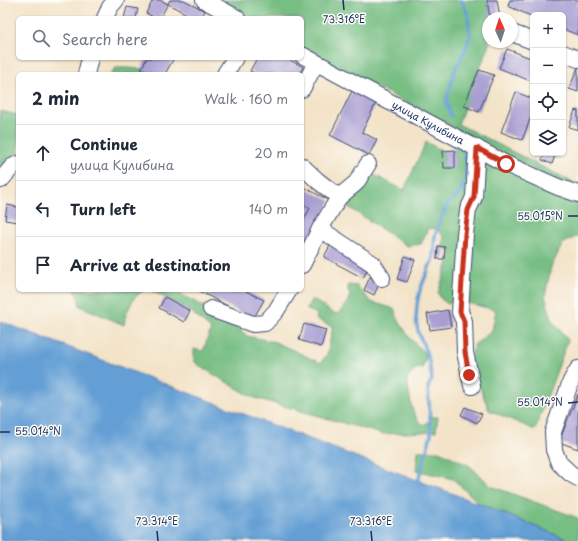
<!DOCTYPE html>
<html lang="en">
<head>
<meta charset="utf-8">
<style>
  :root { --surface:#fff; --page:#f6f6f7; --text:#1f2937; --muted:#747a83; --line:#e0e1e3 }
  body { margin:0; font-family:"Playpen Sans",sans-serif; background:var(--page); color:var(--text) }
  .controls { position:absolute; right:12px; top:12px; display:grid; overflow:hidden; border-radius:6px; box-shadow:0 1px 3px #0004 }
  .controls button { width:36px; height:36px; display:grid; place-items:center; padding:0; border:0; border-bottom:1px solid var(--line); background:var(--surface); color:var(--text); font:20px sans-serif }
  .compass { position:absolute; left:482px; top:12px; width:36px; height:36px; border-radius:50%; background:var(--surface); box-shadow:0 1px 3px #0004; rotate:357deg }
  .stop { position:absolute; width:12px; height:12px; margin:-9px; border:3px solid #c8321e; border-radius:50%; background:#fff }
  .stop.end { background:#c8321e; border-color:#fff; box-shadow:0 1px 4px #0008 }
  .list { margin:0; padding:0; list-style:none }
  h2 { display:flex; justify-content:space-between; align-items:center; height:52px; margin:0; padding:0 16px; font-size:17px }
  h2 small { font-size:13px; font-weight:400; color:var(--muted) }
  .list li { display:grid; grid-template-columns:26px 1fr auto; gap:12px; align-items:center; box-sizing:border-box; height:56px; padding:0 16px; border-top:1px solid var(--line) }
  .list b { display:block; font-size:15px; white-space:nowrap }
  .list p { margin:0; font-size:13px; white-space:nowrap; color:var(--muted) }
  .list em { font-size:13px; font-style:normal; color:var(--muted) }
  .icon { flex:none; width:22px; height:22px; fill:none; stroke:currentColor; stroke-width:2; stroke-linecap:round; stroke-linejoin:round }
  .map { position:relative; flex:none; width:578px; height:541px; overflow:hidden }
  .search { position:absolute; background:var(--surface); box-shadow:0 1px 3px #0004; left:16px; top:16px; width:288px; height:44px; display:flex; align-items:center; gap:10px; box-sizing:border-box; padding:0 14px; border-radius:6px; color:var(--muted); font-size:15px }
  .panel { position:absolute; background:var(--surface); box-shadow:0 1px 3px #0004; left:16px; top:72px; width:288px; height:220px; border-radius:6px }
  .map>svg:first-child { display:block }
</style>
</head>
<body>
<div class="map">
<svg width="578" height="541" viewBox="0 0 578 541">
  <rect width="100%" height="100%" fill="#fdfcf7"/>
  <filter id="ink" filterUnits="userSpaceOnUse"><feTurbulence type="fractalNoise" baseFrequency=".025" numOctaves="2"/><feDisplacementMap in="SourceGraphic" scale="8" xChannelSelector="R" yChannelSelector="G"/><feConvolveMatrix kernelMatrix="1 2 1 2 8 2 1 2 1" color-interpolation-filters="sRGB"/></filter>
  <filter id="wash" filterUnits="userSpaceOnUse"><feTurbulence type="fractalNoise" baseFrequency=".012" numOctaves="4" result="noise"/><feDisplacementMap in="SourceGraphic" scale="16" xChannelSelector="R" yChannelSelector="G"/><feGaussianBlur stdDeviation="0.9" result="paint"/><feColorMatrix in="noise" values="0 0 0 0 0 0 0 0 0 0 0 0 0 0 0 0 0 1.4 0 .05"/><feComposite in="paint" operator="in"/></filter>
  <g filter="url(#wash)">
    <rect width="100%" height="100%" fill="#f3e3c8"/>
    <g fill="#77be83" stroke="#497670">
      <path d="M 224,0 L 487,0 L 490,18 L 488,18 L 488,42 L 490,42 L 458,124 L 578,185 L 578,191 L 565,186 L 302,48 L 302,18 L 248,18 L 227,7 Z"/>
      <path d="M 115,68 L 127,68 L 141,69 L 150,74 L 110,74 Z"/>
      <path d="M 0,111 L 18,115 L 18,159 L 0,176 Z"/>
      <path d="M 426,142 L 443,151 L 444,168 L 455,168 L 455,150 L 456,144 L 578,197 L 578,236 L 563,243 L 551,267 L 545,296 L 553,322 L 568,340 L 535,430 L 489,410 L 477,380 L 469,368 L 474,345 L 492,331 L 496,310 L 456,300 L 448,304 L 441,299 L 438,293 L 451,253 L 443,246 L 444,237 L 437,229 L 428,228 L 421,244 L 407,246 L 341,202 L 368,172 L 404,190 Z"/>
      <path d="M 348,285 L 357,286 L 371,302 L 392,308 L 396,311 L 397,318 L 409,337 L 424,352 L 426,359 L 422,368 L 415,369 L 407,379 C 409,391 411,420 424,425 L 433,417 L 438,417 L 436,431 L 427,432 L 382,434 L 252,397 L 201,367 L 194,361 L 194,349 L 203,351 L 211,329 L 190,311 L 151,290 L 172,290 L 226,318 L 247,336 L 275,342 L 295,351 L 320,363 L 327,355 L 333,327 L 316,319 L 317,314 L 306,309 L 312,299 L 333,313 L 338,314 L 345,306 L 350,296 L 348,290 Z"/>
      <path d="M 75,290 L 144,290 L 134,298 L 126,314 L 124,325 L 80,306 L 78,297 Z"/>
      <path d="M 418,451 L 439,451 L 470,466 L 491,486 L 578,518 L 578,541 L 571,541 L 480,504 L 453,479 L 416,470 Z"/>
    </g>
    <path fill="#649fd4" stroke="#406799" d="M 0,321 L 480,504 L 571,541 L 0,541 Z"/>
    <g fill="none" stroke-linecap="round" stroke-linejoin="round">
      <g stroke="#649fd4" stroke-width="3.5">
        <path d="M 451,116 L 446,102 L 454,72 L 465,50 L 470,36 L 468,14 L 461,0"/>
        <path d="M 418,481 L 431,435 L 428,387 L 432,379 L 429,360 L 418,331 L 416,319 L 417,304 L 420,290 L 433,258 L 435,236 L 441,218 L 449,202 L 460,193 L 466,175 L 466,161 L 464,155"/>
      </g>
    </g>
    <g id="blocks">
      <g fill="#a99ed2">
        <path d="M 153,0 L 160,0 L 168,4 L 160,18 L 155,18 L 146,13 Z"/>
        <path d="M 170,0 L 184,0 L 205,11 L 201,18 L 194,18 L 168,4 Z"/>
        <path d="M 487,0 L 497,0 L 500,18 L 490,18 Z"/>
        <path d="M 510,0 L 578,0 L 578,35 L 563,29 L 563,15 L 533,15 L 533,17 L 508,6 Z"/>
        <path d="M 127,7 L 138,9 L 136,18 L 124,18 Z"/>
        <path d="M 507,49 L 533,59 L 533,82 L 499,68 Z"/>
        <path d="M 147,58 L 174,58 L 165,74 L 150,74 L 141,69 Z"/>
        <path d="M 257,58 L 286,58 L 303,67 L 299,74 L 257,74 L 250,71 Z"/>
        <path d="M 578,67 L 578,92 L 569,89 Z"/>
        <path d="M 479,70 L 494,75 L 479,112 L 464,106 Z"/>
        <path d="M 352,91 L 376,103 L 362,132 L 377,140 L 369,155 L 330,135 Z"/>
        <path d="M 516,92 L 533,99 L 533,112 L 522,140 L 501,132 Z"/>
        <path d="M 575,110 L 578,111 L 578,130 L 569,127 Z"/>
        <path d="M 455,150 L 455,168 L 444,168 L 443,151 Z"/>
        <path d="M 545,153 L 556,153 L 552,164 L 542,160 Z"/>
        <path d="M 302,186 L 330,201 L 302,260 L 302,223 L 310,208 L 302,204 Z"/>
        <path d="M 7,205 L 18,207 L 18,222 L 5,220 Z"/>
        <path d="M 332,242 L 371,263 L 363,278 L 324,257 Z"/>
        <path d="M 438,246 L 445,247 L 444,259 L 437,259 Z"/>
        <path d="M 405,256 L 415,260 L 407,282 L 397,279 Z"/>
        <path d="M 370,277 L 380,282 L 374,295 L 364,290 Z"/>
        <path d="M 197,290 L 244,290 L 264,300 L 253,319 Z"/>
        <path d="M 165,297 L 190,311 L 184,322 L 159,308 Z"/>
        <path d="M 448,310 L 451,327 L 430,330 L 427,314 Z"/>
        <path d="M 304,324 L 326,330 L 321,347 L 299,340 Z"/>
        <path d="M 578,394 L 578,449 L 559,442 Z"/>
        <path d="M 465,407 L 482,414 L 477,423 L 461,415 Z"/>
      </g>
    </g>
  </g>
  <g filter="url(#ink)">
    <use href="#blocks" fill-opacity="0" stroke="#3b4a6e" stroke-width="1"/>
    <g fill="none" stroke-linecap="round" stroke-linejoin="round">
      <defs>
        <g id="minor">
          <path d="M 204,0 L 237,18"/>
          <path d="M 105,18 L 110,7 L 116,0"/>
          <path d="M 512,33 L 533,41"/>
          <path d="M 563,53 L 578,59"/>
          <path id="s1" d="M 302,55 L 506,164 L 558,187 L 578,194"/>
          <path d="M 86,74 L 90,58"/>
          <path d="M 225,74 L 235,58"/>
          <path d="M 302,89 L 316,63"/>
          <path d="M 302,166 L 318,181 L 339,197 L 320,229 L 302,265"/>
          <path d="M 1,180 L 12,167 L 18,164"/>
          <path d="M 339,197 L 356,183 L 368,164"/>
          <path d="M 320,229 L 373,264 L 382,278"/>
          <path d="M 211,309 L 253,324 L 265,323 L 276,311 L 289,290"/>
          <path d="M 578,369 L 571,381 L 553,432 L 554,450 L 559,463 L 571,474 L 578,478"/>
          <path d="M 472,386 L 465,352 L 464,321 L 460,312 L 465,234 L 468,210 L 474,197 L 477,148"/>
        </g>
      </defs>
      <use href="#minor" stroke="#3b4a6e" stroke-width="18"/>
      <use href="#minor" stroke="#fff" stroke-width="16"/>
    </g>
  </g>
  <g fill="none" stroke-linecap="round" stroke-linejoin="round" filter="url(#ink)">
    <path stroke="#c8321e" stroke-width="5" d="M 469,375 L 465,352 L 464,321 L 460,312 L 465,234 L 468,210 L 474,197 L 477,148 L 506,164"/>
  </g>
  <path fill="none" stroke="#1b2f5e" stroke-width="1.5" d="M 343,0 L 344,10M 568,216 L 578,216M 568,403 L 578,402M 0,432 L 10,432M 157,531 L 158,541M 371,531 L 372,541"/>
  <g text-anchor="middle" stroke-width="3" stroke-linejoin="round" paint-order="stroke">
    <g font-size="10" fill="#1b2f5e" stroke="#fdfcf7">
      <text dy="4" stroke="none"><textPath href="#s1" startOffset="143">улица Кулибина</textPath></text>
    </g>
  </g>
  <g font-size="10" text-anchor="middle" fill="#1b2f5e" stroke="#fdfcf7" stroke-width="3" stroke-linejoin="round" paint-order="stroke">
    <text x="344" y="23">73.316°E</text>
    <text x="540" y="220">55.015°N</text>
    <text x="540" y="406">55.014°N</text>
    <text x="38" y="435">55.014°N</text>
    <text x="157" y="525">73.314°E</text>
    <text x="371" y="525">73.316°E</text>
  </g>
</svg>
<div class="controls">
<button>+</button>
<button>−</button>
<button><svg class="icon" aria-label="locate" viewBox="0 0 24 24"><circle cx="12" cy="12" r="6"/><path d="M12 2v4M12 18v4M2 12h4M18 12h4"/></svg></button>
<button><svg class="icon" aria-label="layers" viewBox="0 0 24 24"><path d="M12 4l9 5-9 5-9-5zM3 14l9 5 9-5"/></svg></button>
</div>
<svg class="compass" viewBox="-18 -18 36 36"><path d="M0-13l5 13h-10z" fill="#e53935"/><path d="M0 13l5-13h-10z" fill="#747a83"/></svg>
<div class="stop" style="left:506px;top:164px"></div>
<div class="stop end" style="left:469px;top:375px"></div>
<div class="search"><svg class="icon" aria-label="search" viewBox="0 0 24 24"><circle cx="10" cy="10" r="6"/><path d="M15 15l6 6"/></svg>Search here</div>
<section class="panel">
<h2>2 min<small>Walk · 160 m</small></h2>
<ul class="list">
<li><svg class="icon" aria-label="ahead" viewBox="0 0 24 24"><path d="M12 20V5M6 11l6-6 6 6"/></svg><div><b>Continue</b><p>улица Кулибина</p></div><em>20 m</em></li>
<li><svg class="icon" aria-label="left" viewBox="0 0 24 24"><path d="M17 20v-9H6M10 6l-5 5 5 5"/></svg><div><b>Turn left</b></div><em>140 m</em></li>
<li><svg class="icon" aria-label="arrive" viewBox="0 0 24 24"><path d="M6 21V4h12l-3 4 3 4H6"/></svg><div><b>Arrive at destination</b></div></li>
</ul>
</section>
</div>
</body>
</html>
